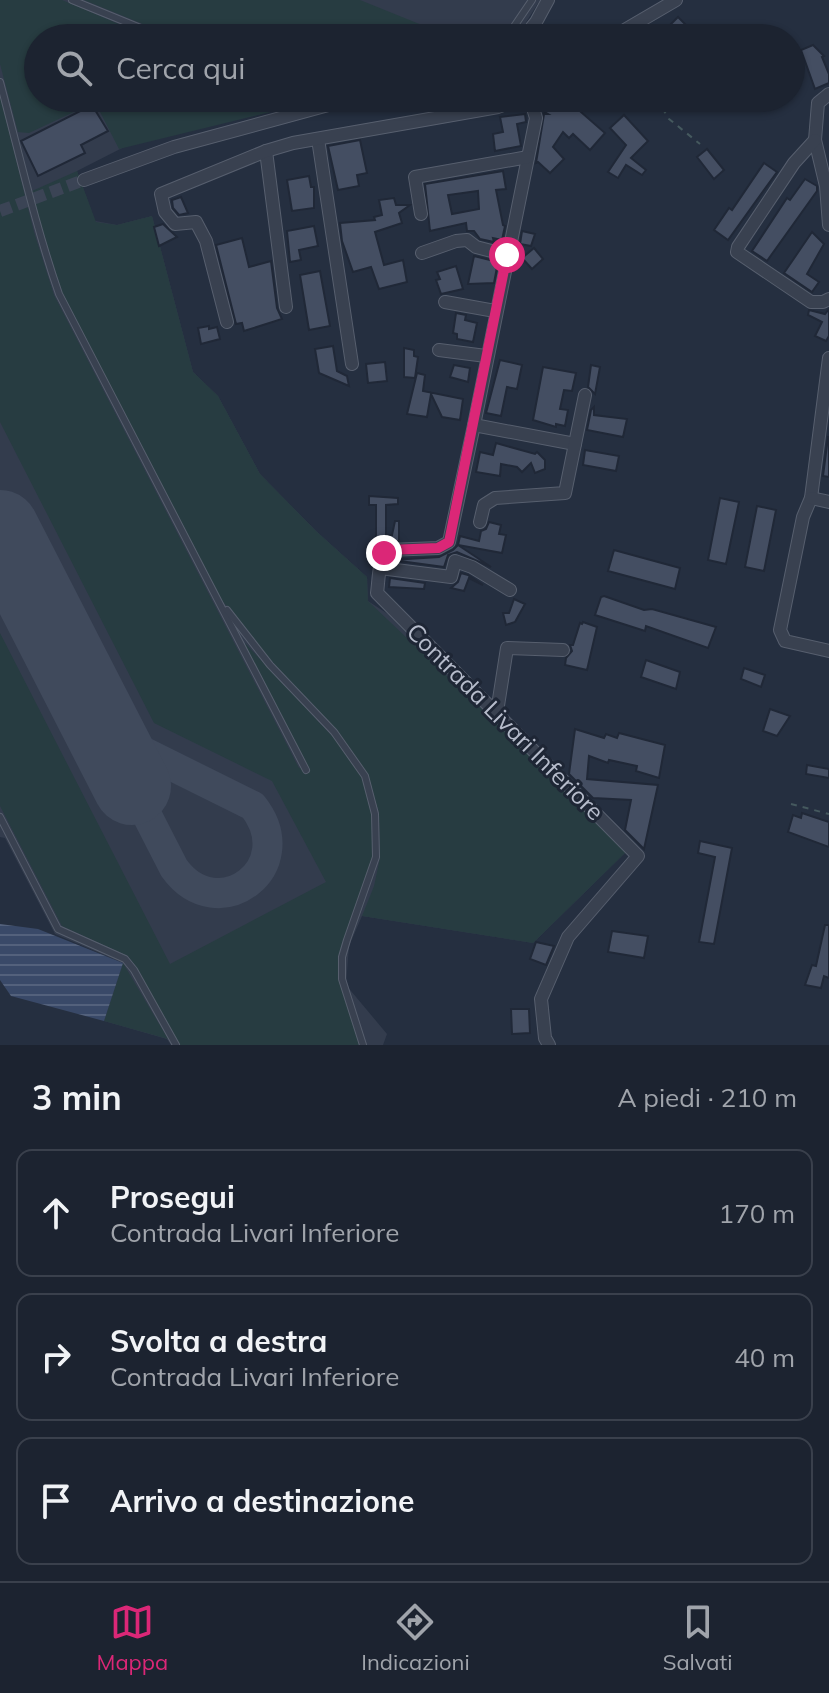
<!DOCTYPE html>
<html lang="it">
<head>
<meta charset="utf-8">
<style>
  :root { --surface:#1c2330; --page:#292f3c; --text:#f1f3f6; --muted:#a0a4ab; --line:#3a404c; --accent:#db2777 }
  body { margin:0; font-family:Mulish,sans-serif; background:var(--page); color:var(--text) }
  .stop { position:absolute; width:24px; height:24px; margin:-18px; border:6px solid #db2777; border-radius:50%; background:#fff }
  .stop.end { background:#db2777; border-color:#fff; box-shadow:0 2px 8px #0008 }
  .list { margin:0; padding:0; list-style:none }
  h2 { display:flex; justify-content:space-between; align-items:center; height:104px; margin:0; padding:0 32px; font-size:34px }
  h2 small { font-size:26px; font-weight:400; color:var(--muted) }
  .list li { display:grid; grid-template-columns:52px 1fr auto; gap:24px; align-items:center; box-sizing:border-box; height:128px; margin:0 16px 16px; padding:0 16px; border:2px solid var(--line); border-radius:16px }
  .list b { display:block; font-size:30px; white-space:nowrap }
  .list p { margin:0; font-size:26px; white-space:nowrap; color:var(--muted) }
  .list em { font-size:26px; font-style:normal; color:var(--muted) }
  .icon { flex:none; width:44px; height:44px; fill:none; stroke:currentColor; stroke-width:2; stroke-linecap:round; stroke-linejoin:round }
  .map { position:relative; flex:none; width:829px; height:1045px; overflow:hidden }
  .search { position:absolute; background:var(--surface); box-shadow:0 2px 6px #0004; left:24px; right:24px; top:24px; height:88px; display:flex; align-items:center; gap:20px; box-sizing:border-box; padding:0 28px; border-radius:44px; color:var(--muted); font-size:30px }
  .sheet { height:536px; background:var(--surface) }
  nav { display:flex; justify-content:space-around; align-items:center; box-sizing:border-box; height:112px; border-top:2px solid var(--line); background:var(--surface); font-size:22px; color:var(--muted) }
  nav a { display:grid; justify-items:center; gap:4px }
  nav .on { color:var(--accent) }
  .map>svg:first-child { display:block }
</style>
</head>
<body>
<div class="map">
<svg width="829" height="1045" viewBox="0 0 829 1045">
  <defs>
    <pattern id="water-rules" width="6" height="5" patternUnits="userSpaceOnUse" patternTransform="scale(2)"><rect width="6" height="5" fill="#394968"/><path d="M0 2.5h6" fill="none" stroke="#53617c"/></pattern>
  </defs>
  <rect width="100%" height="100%" fill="#252f40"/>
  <path fill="#333c4d" d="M 0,0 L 540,0 L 518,35 L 513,38 L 38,38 L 38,98 L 327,98 L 126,146 L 77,171 L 95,221 L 117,225 L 152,216 L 193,372 L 218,396 L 260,474 L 316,531 L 367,577 L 368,601 L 391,616 L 626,852 L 533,943 L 362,916 L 349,946 L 346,985 L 387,1034 L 383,1045 L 171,1045 L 167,1039 L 104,1021 L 123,963 L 55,934 L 5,838 L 0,837 Z"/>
  <g fill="#273c41">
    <path d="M 0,0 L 62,0 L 152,38 L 38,38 L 38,98 L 320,100 L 119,149 L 95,102 L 29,133 L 18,132 L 0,64 Z"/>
    <path d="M 84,0 L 360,0 L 454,38 L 177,38 Z"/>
    <path d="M 0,96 L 34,232 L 54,295 L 299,768 L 306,765 L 245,647 L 245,643 L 331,735 L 352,759 L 363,777 L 372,814 L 372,857 L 365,886 L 344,939 L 340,980 L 359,1045 L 179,1045 L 137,968 L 128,956 L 62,926 L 0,806 L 0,633 L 170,964 L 326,882 L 272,781 L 154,723 L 0,422 Z"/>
    <path d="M 77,171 L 96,222 L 117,225 L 152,216 L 193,372 L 218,396 L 260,474 L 316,531 L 367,577 L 368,601 L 532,757 L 626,852 L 533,943 L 362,916 L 374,886 L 380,858 L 379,813 L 368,776 L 337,730 L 274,664 L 220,598 L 62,294 L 47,251 L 32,191 Z"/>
    <path d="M 123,963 L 168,1039 L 104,1021 Z"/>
  </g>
  <path fill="url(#water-rules)" d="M 0,924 L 38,929 L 123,963 L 104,1021 L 11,996 L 0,980 Z"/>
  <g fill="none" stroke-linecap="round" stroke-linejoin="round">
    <path stroke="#404a5c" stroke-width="30" d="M 95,714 L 108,731 L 126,743 L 253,806 C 301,867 218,929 174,868 L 132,786"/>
    <path stroke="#404a5c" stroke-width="78" d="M 0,529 L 132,786"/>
  </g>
  <g fill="#444e62" stroke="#202837" stroke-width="2" fill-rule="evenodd">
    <path d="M 678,17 L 688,27 L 676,38 L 657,38 Z"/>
    <path d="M 813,45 L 824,56 L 822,57 L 829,74 L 829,83 L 815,89 L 801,50 Z"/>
    <path d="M 539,98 L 565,98 L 605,133 L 590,150 L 573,134 L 569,138 L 563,132 L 553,147 L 564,159 L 550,173 L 538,162 L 536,163 L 544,114 L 548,114 L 543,111 Z"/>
    <path d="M 92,105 L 108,131 L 81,145 L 85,153 L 38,176 L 21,141 Z"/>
    <path d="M 525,114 L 526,122 L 517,124 L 521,146 L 495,151 L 493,134 L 503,132 L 500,117 Z"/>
    <path d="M 624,115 L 648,141 L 631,158 L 646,170 L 642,175 L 626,165 L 618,178 L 608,172 L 626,145 L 610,128 Z"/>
    <path d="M 360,140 L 367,173 L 357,175 L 359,186 L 338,190 L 328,146 Z"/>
    <path d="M 707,149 L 724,170 L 714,179 L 697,157 Z"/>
    <path d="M 764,163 L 777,172 L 728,240 L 714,230 L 729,208 L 732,210 Z"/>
    <path d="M 503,171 L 506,189 L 496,190 L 503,225 L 505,226 L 502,240 L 493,238 L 494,242 L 480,239 L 474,231 L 467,231 L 466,223 L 430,231 L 425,184 ZM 478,191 L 479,209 L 452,214 L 448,195 Z"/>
    <path d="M 309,176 L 311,187 L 314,187 L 314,208 L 292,211 L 287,180 Z"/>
    <path d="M 805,179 L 817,186 L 817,191 L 767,261 L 752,251 L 787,198 L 790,200 Z"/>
    <path d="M 181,197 L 188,213 L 179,215 L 173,208 L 172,200 Z"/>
    <path d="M 394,198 L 396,205 L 410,205 L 399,213 L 402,223 L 375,232 L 384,265 L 403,260 L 407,282 L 379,289 L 371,267 L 353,272 L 342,241 L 340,223 L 375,220 L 374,217 L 382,215 L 379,200 Z"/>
    <path d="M 163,224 L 177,237 L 159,246 L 154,227 Z"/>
    <path d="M 314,226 L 318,246 L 299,250 L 301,260 L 290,262 L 287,231 Z"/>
    <path d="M 522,231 L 535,234 L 531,246 L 520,244 Z"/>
    <path d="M 812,232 L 824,244 L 807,274 L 819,282 L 812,292 L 784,273 Z"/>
    <path d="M 242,238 L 249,267 L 271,261 L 277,308 L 282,319 L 244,331 L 242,323 L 236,324 L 216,245 Z"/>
    <path d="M 534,248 L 543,259 L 532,269 L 522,258 Z"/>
    <path d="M 474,256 L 498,262 L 494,283 L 468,284 Z"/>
    <path d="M 456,266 L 463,289 L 441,294 L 436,280 L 440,279 L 437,272 Z"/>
    <path d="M 320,271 L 330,326 L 309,330 L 300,275 Z"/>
    <path d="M 829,309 L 829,336 L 826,341 L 815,336 L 822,322 L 808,315 L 809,310 L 825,314 Z"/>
    <path d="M 456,313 L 466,315 L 465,320 L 477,323 L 473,342 L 457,339 L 457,334 L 453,333 Z"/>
    <path d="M 209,326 L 209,329 L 217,327 L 220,339 L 201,344 L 198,328 Z"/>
    <path d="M 333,346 L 337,371 L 347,376 L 349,386 L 319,373 L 315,349 Z"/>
    <path d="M 404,348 L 414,350 L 414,356 L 418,357 L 415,378 L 404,377 Z"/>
    <path d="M 500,360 L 522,365 L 517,389 L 507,387 L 501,416 L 486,413 Z"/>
    <path d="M 385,362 L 387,381 L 368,383 L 366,364 Z"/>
    <path d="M 454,365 L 470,368 L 468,382 L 450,377 Z"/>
    <path d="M 591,365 L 600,367 L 595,394 L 588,387 Z"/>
    <path d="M 543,367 L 576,373 L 572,391 L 564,390 L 560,409 L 568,410 L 565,426 L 556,424 L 556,427 L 533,420 Z"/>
    <path d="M 417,373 L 425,375 L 423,391 L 463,399 L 460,420 L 442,417 L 431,394 L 427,417 L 407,414 Z"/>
    <path d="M 594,407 L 594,415 L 627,419 L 623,437 L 587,430 L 591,410 Z"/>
    <path d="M 828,437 L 829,437 L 829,477 L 823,476 Z"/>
    <path d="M 496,443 L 535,454 L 537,452 L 545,460 L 545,469 L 535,473 L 531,463 L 522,472 L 517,467 L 501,464 L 500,476 L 476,472 L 480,452 L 493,455 Z"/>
    <path d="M 585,450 L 619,456 L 616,471 L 583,465 Z"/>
    <path d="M 369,496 L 398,498 L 398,504 L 386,505 L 386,535 L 392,535 L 395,521 L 399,521 L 399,541 L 385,542 L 376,547 L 376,505 L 369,505 Z"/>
    <path d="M 720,498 L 739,502 L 726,564 L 708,560 Z"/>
    <path d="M 757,506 L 776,510 L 764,571 L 745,567 Z"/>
    <path d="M 489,522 L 501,525 L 499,534 L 506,535 L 502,553 L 458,545 L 460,536 L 479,541 L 481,531 L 486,529 Z"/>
    <path d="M 458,545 L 491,567 L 457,552 L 448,555 L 444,567 L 392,560 L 439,557 L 453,550 Z"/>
    <path d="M 614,550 L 680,568 L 675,589 L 608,571 Z"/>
    <path d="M 461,573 L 468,575 L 483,585 L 469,578 L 464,591 L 451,588 L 458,582 Z"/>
    <path d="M 390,578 L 425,583 L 424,589 L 389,587 Z"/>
    <path d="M 604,596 L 644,610 L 652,609 L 716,627 L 708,648 L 646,626 L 645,631 L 595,615 L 601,597 Z"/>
    <path d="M 514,599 L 525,604 L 515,622 L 506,625 L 503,613 L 509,613 Z"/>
    <path d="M 583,622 L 597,627 L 587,670 L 565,665 L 566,658 L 572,651 L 570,645 L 573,645 L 580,623 L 582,624 Z"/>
    <path d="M 646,660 L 680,672 L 676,689 L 641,677 Z"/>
    <path d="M 744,668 L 765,675 L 761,687 L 741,679 Z"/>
    <path d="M 770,709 L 790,716 L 777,736 L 763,731 Z"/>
    <path d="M 575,729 L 604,738 L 606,734 L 617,738 L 619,733 L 665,745 L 659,778 L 636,771 L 637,766 L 609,760 L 608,763 L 589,756 L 587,779 L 658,785 L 644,849 L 625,830 L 631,800 L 593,798 L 569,774 Z"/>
    <path d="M 807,765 L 829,769 L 829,778 L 806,774 Z"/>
    <path d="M 802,813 L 829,822 L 829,847 L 788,832 L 793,815 L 801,818 Z"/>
    <path d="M 700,841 L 732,848 L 714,944 L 699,942 L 715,857 L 698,853 Z"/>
    <path d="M 825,925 L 829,925 L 829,978 L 824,976 L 821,988 L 805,985 L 812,965 L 816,966 Z"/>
    <path d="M 612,931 L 648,936 L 644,958 L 608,952 Z"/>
    <path d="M 536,942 L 554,946 L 546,965 L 530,959 Z"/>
    <path d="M 511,1009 L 529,1009 L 530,1033 L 512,1034 Z"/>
  </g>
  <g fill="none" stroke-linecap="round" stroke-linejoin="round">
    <path stroke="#3b4455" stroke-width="12" stroke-dasharray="12 6" stroke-linecap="butt" d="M 0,211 L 84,180"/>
    <defs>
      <g id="service">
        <path d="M 72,0 L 165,38"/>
        <path d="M 502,38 L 513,28 L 532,0"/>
        <path d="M 0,82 C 19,153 35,225 59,294 L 306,770"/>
        <path d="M 227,610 L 270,665 L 334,732 L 365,776 L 375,814 L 376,857 L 347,940 L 342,957 L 342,979 L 363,1045"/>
        <path d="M 0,817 L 58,929 L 125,959 L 134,970 L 176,1045"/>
      </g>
      <g id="minor">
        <path d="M 523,38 L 536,22 L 548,0"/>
        <path d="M 611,38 L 676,0"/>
        <path d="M 829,94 L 818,103 L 815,140 L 826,186 L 829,225"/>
        <path d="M 530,98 L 536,118 L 474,425 L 575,444"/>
        <path d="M 318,139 L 352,364"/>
        <path d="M 815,140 L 794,163 L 738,247 L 737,252 L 811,302 L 823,302 L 829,299"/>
        <path d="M 266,151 L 286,307"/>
        <path d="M 84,180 L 174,147 L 354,98"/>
        <path d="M 421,214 L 415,177 L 528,157"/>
        <path d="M 422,253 L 456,241 L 467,240 L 476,247 L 507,255"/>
        <path d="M 445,302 L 495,311"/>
        <path d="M 227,322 L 206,241 L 196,222 L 175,224 L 165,212 L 161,194 L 266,151 L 293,143 L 498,107 L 523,98"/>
        <path d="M 439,350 L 486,356"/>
        <path d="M 829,358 L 811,498 L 803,517 L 780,630 L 785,641 L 829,651"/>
        <path d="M 474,425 L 449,542 L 438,548 L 388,550 C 378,560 379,579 377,593 L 638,856 L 568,937 L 541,999 L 545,1038 L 549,1045"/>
        <path d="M 811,498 L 829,502"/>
        <path d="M 480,522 L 484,505 L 495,498 L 565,493 L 585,395"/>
        <path d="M 380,568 L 451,577 L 455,561 L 472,567 L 510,590"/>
        <path d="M 497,712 L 507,648 L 563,650"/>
      </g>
    </defs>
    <use href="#service" stroke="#575f6e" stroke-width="8"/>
    <use href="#minor" stroke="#575f6e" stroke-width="14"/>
    <g stroke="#45595e" stroke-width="2" stroke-dasharray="6 6" stroke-linecap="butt">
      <path d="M 656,98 L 669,119 L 700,144"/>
      <path d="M 791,804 L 829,814"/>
    </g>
    <use href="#service" stroke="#394150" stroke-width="6"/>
    <use href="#minor" stroke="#394150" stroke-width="12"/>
  </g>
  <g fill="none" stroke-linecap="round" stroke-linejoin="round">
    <path stroke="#db2777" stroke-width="10" d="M 384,553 L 388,550 L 438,548 L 449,542 L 507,255"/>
  </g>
  <g text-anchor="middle" stroke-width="6" stroke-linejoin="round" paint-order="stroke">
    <g font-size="24" fill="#b6bccb" stroke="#1e2635">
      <text transform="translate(505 722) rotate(45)" y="8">Contrada Livari Inferiore</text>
    </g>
  </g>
</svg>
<div class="stop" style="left:507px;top:255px"></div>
<div class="stop end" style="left:384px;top:553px"></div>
<div class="search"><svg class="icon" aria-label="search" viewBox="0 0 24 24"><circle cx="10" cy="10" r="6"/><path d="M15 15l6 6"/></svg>Cerca qui</div>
</div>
<section class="sheet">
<h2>3 min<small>A piedi · 210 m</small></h2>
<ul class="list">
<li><svg class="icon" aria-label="ahead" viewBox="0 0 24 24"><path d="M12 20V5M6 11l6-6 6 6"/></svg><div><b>Prosegui</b><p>Contrada Livari Inferiore</p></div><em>170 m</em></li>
<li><svg class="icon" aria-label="right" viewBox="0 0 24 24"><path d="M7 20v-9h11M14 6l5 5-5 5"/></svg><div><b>Svolta a destra</b><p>Contrada Livari Inferiore</p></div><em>40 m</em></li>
<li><svg class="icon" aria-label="arrive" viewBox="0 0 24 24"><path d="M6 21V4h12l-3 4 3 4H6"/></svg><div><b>Arrivo a destinazione</b></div></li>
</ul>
</section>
<nav>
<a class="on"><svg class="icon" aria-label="map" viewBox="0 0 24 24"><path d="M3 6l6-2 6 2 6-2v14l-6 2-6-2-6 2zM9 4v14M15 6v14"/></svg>Mappa</a>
<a><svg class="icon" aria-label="directions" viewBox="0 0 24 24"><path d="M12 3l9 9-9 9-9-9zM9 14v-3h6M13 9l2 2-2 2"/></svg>Indicazioni</a>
<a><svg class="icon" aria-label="saved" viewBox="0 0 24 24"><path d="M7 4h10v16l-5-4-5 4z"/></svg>Salvati</a>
</nav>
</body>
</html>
